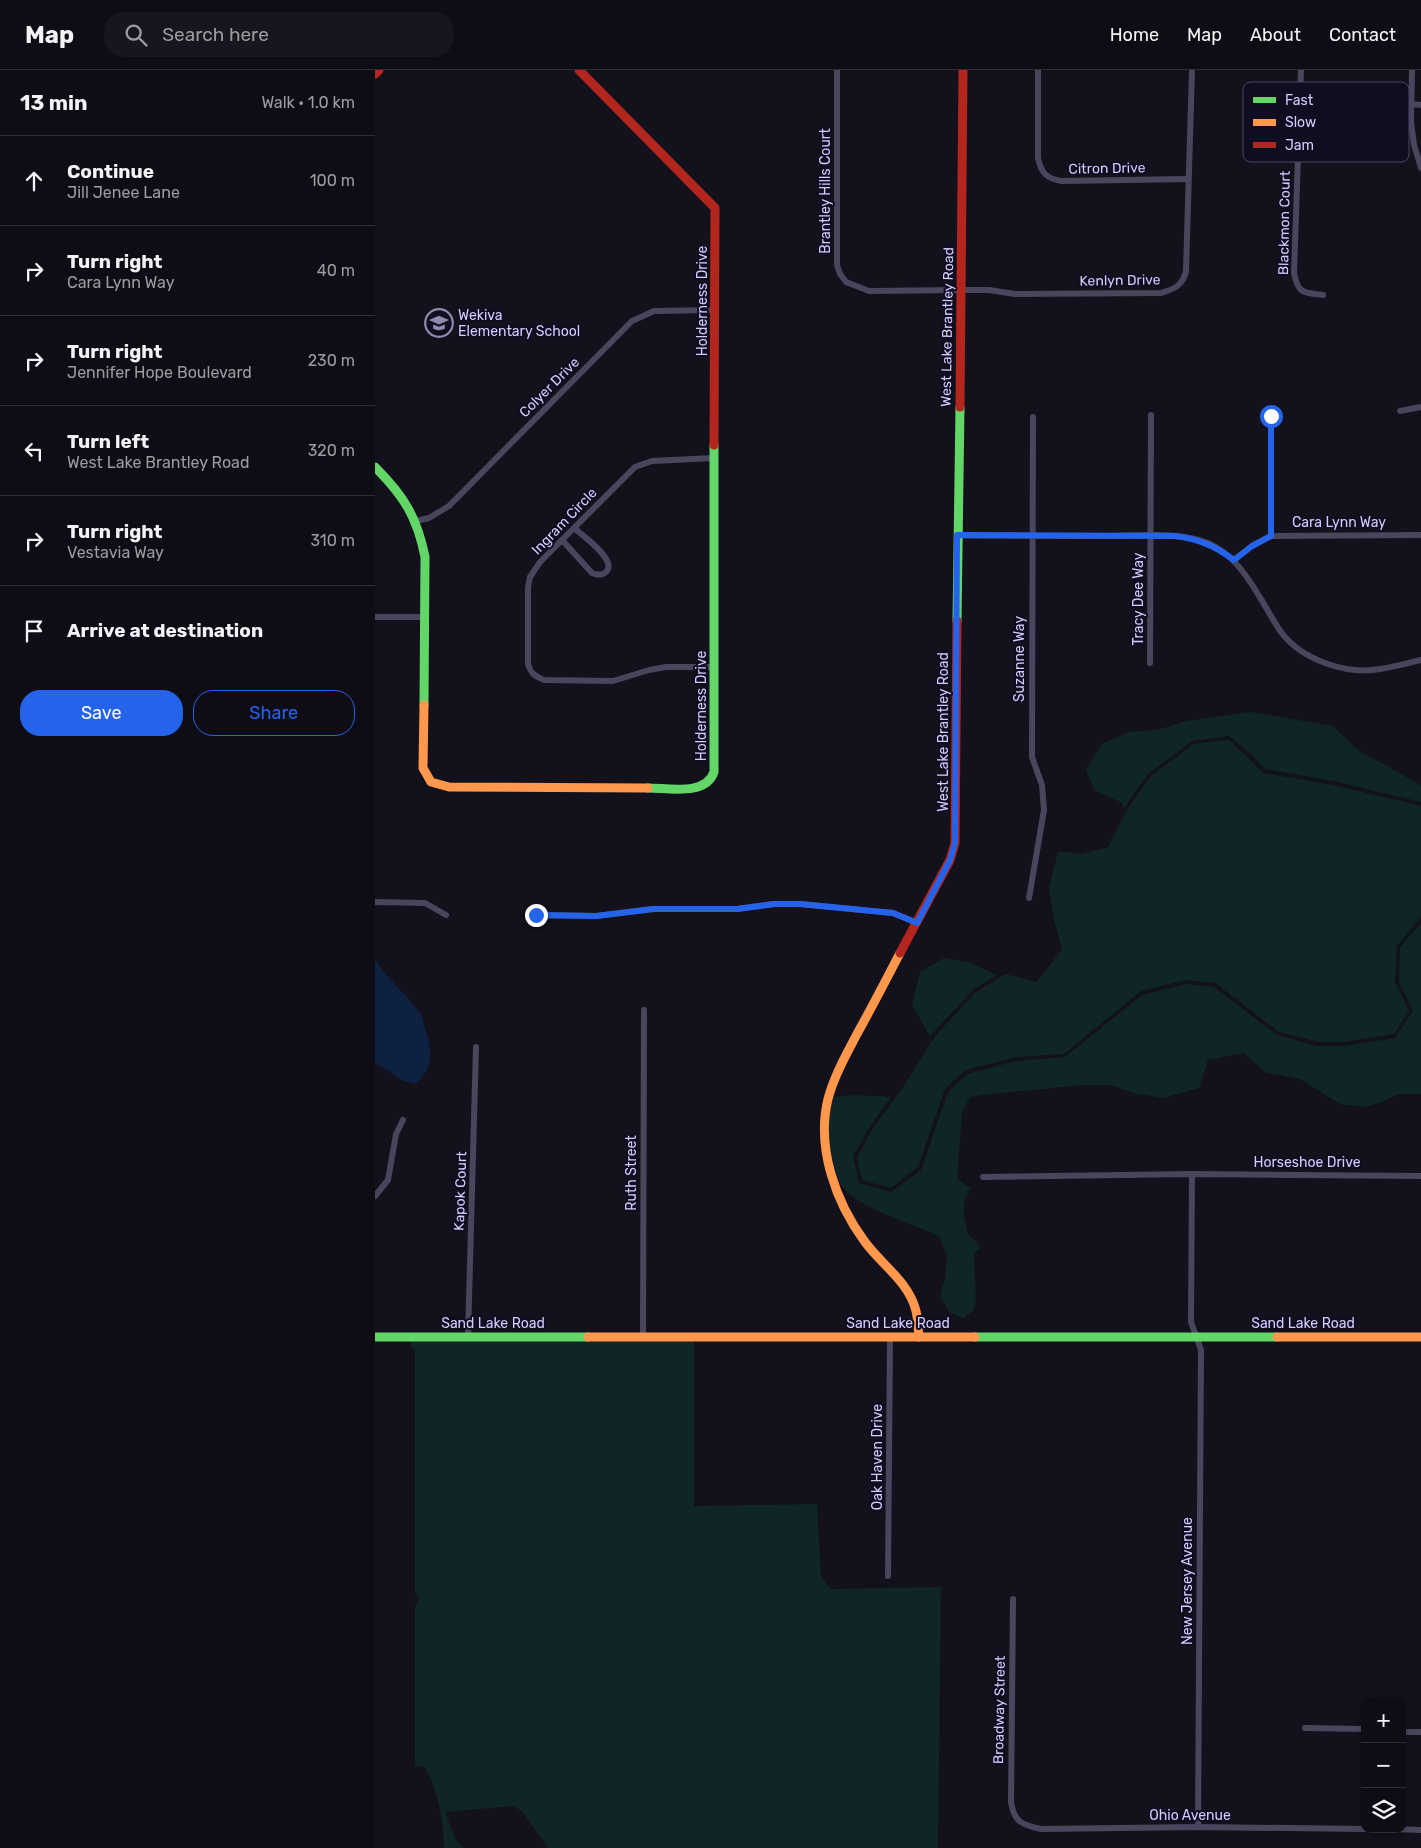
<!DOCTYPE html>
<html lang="en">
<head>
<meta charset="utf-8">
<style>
  :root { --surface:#0e0d15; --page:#17161e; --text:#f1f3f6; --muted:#9b9ca0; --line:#2e2d34; --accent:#2563eb }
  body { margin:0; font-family:Rubik,sans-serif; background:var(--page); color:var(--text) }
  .controls { position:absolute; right:15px; bottom:15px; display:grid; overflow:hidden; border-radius:10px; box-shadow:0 1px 4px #0004 }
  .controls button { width:45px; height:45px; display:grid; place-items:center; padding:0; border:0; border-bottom:1px solid var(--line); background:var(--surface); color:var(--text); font:25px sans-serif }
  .stop { position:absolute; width:15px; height:15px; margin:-11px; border:4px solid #2563eb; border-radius:50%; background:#fff }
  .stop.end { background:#2563eb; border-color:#fff; box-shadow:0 1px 5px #0008 }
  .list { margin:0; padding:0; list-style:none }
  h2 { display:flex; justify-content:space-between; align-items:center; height:65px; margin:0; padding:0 20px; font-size:21px }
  h2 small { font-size:16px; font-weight:400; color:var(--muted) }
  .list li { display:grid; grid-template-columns:32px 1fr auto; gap:15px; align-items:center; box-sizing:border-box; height:90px; padding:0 20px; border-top:1px solid var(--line) }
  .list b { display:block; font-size:19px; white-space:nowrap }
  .list p { margin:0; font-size:16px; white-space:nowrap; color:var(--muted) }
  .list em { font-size:16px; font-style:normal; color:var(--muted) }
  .actions { display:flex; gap:10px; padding:15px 20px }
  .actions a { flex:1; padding:11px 0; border:1px solid var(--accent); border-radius:20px; text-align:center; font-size:18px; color:var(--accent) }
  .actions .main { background:var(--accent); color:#fff }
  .icon { flex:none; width:28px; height:28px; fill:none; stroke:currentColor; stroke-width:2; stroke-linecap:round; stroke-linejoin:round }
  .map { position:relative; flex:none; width:1046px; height:1778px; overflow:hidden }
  header { display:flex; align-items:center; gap:30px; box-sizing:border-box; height:70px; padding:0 25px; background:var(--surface); border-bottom:1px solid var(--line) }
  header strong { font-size:24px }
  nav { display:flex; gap:28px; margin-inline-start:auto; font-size:18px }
  .search { width:350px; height:45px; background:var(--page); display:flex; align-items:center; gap:12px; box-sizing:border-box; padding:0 18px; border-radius:20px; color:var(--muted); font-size:19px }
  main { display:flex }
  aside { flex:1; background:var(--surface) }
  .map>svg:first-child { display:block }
</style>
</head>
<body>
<header>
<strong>Map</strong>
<div class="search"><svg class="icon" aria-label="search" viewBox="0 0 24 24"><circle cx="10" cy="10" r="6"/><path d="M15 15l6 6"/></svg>Search here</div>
<nav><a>Home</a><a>Map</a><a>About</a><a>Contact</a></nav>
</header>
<main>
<aside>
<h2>13 min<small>Walk · 1.0 km</small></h2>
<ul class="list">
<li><svg class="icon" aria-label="ahead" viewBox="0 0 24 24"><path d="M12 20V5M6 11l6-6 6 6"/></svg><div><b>Continue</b><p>Jill Jenee Lane</p></div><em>100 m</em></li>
<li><svg class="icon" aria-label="right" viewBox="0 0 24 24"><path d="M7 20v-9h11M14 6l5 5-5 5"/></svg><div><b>Turn right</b><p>Cara Lynn Way</p></div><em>40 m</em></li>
<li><svg class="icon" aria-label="right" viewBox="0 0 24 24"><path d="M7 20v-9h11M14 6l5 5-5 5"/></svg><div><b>Turn right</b><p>Jennifer Hope Boulevard</p></div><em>230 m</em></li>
<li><svg class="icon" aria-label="left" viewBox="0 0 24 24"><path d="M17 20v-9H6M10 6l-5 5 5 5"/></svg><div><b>Turn left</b><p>West Lake Brantley Road</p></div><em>320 m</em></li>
<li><svg class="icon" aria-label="right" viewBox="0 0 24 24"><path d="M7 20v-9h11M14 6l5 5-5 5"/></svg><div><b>Turn right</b><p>Vestavia Way</p></div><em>310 m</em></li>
<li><svg class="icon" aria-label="arrive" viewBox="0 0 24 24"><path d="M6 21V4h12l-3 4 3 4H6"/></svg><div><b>Arrive at destination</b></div></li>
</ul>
<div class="actions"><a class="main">Save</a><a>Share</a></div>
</aside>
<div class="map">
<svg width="1046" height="1778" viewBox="0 0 1046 1778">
  <rect width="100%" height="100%" fill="#13111c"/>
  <g fill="#102626">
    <path d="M 875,642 L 958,656 L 983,680 L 1046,715 L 1046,732 L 958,711 L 890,699 L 875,683 L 854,666 L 817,671 L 773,704 L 748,739 L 748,733 L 720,721 L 711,700 L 727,674 L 753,662 L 782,660 L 811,651 Z"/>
    <path d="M 854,670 L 889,703 L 958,715 L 1046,736 L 1046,847 L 1022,876 L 1020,912 L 1034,941 L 1019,964 L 969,972 L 943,972 L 904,962 L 840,913 L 811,910 L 766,921 L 689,984 L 641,987 L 591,1000 L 570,1019 L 543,1097 L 516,1118 L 487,1110 L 482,1087 L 497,1060 L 526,1020 L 560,966 L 600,923 L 630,904 L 662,912 L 687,879 L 679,850 L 674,818 L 683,781 L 706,784 L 733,777 L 753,738 L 775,707 L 819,674 Z"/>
    <path d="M 1046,853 L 1046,1024 L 1023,1024 L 1009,1031 L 989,1037 L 965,1034 L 925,1009 L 890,1002 L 869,983 L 833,990 L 824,1018 L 788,1028 L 758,1023 L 736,1015 L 709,1015 L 614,1024 L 595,1027 L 587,1042 L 582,1108 L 593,1117 L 596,1117 L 589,1131 L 589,1146 L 593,1164 L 603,1174 L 605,1179 L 599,1183 L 601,1228 L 599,1240 L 589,1248 L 574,1242 L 565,1226 L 570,1208 L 572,1186 L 564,1166 C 538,1154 485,1139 468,1117 C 461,1108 458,1091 456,1080 C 453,1062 453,1044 459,1027 L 479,1025 L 516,1027 L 494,1058 L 478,1086 L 484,1113 L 516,1122 L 546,1100 L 573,1022 L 592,1004 L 641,991 L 690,987 L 767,925 L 811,914 L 839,917 L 902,965 L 942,976 L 969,976 L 1020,968 L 1038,941 L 1024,912 L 1025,877 Z"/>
    <path d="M 569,888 L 596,893 L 622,905 L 599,919 L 555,966 L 537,935 L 545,902 Z"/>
    <path d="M 36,1271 L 319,1271 L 319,1436 L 442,1434 L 446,1506 L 455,1519 L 566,1517 L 563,1778 L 173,1778 L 147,1741 L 138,1736 L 70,1742 L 81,1770 L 89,1778 L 69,1778 C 69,1750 63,1722 50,1697 L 40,1696 L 40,1537 L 44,1529 L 40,1522 L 40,1282 L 39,1279 L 36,1278 Z"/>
  </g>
  <path fill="#0e2140" d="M 0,889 C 12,909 31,924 45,943 C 48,948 49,955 51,961 C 57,982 59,999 40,1014 L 26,1010 L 0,992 Z"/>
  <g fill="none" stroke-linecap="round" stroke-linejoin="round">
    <g stroke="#47465c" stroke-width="6">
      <path d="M 462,0 L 462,195 L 465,204 L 471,212 L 494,221 L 587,220 L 614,220 L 640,224 L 786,223 C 800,219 808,215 811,201 L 817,0"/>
      <path d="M 663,0 L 663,88 C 666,103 672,109 687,111 L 813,109"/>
      <path d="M 926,0 L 919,203 C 923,224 929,223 948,225"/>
      <path d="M 1037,0 L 1036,51 L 1039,75 L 1046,98"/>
      <path d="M 1036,34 L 1046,35"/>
      <path d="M 1025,341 L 1046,337"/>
      <path d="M 339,388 L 277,391 L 260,397 L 165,492 L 155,507 L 153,517 L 153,594 C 156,604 160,606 169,610 L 238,611 L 274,600 L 291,597 L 340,597"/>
      <path d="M 41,451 L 54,448 L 74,436 L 257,251 L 279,241 L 341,240"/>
      <path d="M 583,465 C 632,466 681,466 731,466 C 761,466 805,461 833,473 C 857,484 871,504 884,526 C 892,538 898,551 906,562 C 927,590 971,605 1005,599 C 1019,597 1033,593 1046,590"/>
      <path d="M 896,466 L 896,346"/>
      <path d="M 187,470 L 217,503 C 222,505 228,506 232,501 C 241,489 208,466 199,458"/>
      <path d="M 859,490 L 877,476 L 896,466 L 1046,465"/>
      <path d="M 0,547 L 49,547"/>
      <path d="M 775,593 L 776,345"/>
      <path d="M 654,828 L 669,740 L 667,715 L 657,687 L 657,677 L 658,347"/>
      <path d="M 0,832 L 50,833 L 71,845"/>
      <path d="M 161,845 L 221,846 L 278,839 L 362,839 L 399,834 L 425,834 L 518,843 L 543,853"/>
      <path d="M 817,1104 L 816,1252 L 826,1280 L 823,1757"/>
      <path d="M 608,1107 L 817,1104 L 1046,1106"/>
      <path d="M 0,1126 L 13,1110 L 21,1064 L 28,1050"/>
      <path d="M 93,1266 L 101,977"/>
      <path d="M 268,1266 L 269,940"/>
      <path d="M 513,1506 L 515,1267"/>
      <path d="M 638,1529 L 636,1732 C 639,1752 647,1755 666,1759 L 823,1757 L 990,1759"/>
      <path d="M 930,1658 L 990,1659"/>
      <path d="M 1027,1662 L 1046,1662"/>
      <path d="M 1019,1759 L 1046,1760"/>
    </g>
    <g stroke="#63d668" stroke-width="9">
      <path d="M 0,397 C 29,426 42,447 50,487 L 49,635"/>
      <path d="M 582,551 L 585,337"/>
      <path d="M 273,718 C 294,718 331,726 339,702 L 339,375"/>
      <path d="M 0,1267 L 213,1267"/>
      <path d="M 600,1267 L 902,1267"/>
    </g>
    <g stroke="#ff974d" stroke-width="9">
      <path d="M 49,635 L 48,698 L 56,712 L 74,717 L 273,718"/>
      <path d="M 525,883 C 511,910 497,937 482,964 C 471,985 459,1006 453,1029 C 441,1078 461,1133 490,1172 C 506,1194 534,1212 541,1241 C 543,1249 543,1258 544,1267"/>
      <path d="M 213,1267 L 600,1267"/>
      <path d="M 902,1267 L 1046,1267"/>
    </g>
    <g stroke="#b3261e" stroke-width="9">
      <path d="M 204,0 L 340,138 L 339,375"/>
      <path d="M 0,4 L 4,0"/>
      <path d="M 585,337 L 588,0"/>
      <path d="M 525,883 L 575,790 L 580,773 L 582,551"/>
    </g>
  </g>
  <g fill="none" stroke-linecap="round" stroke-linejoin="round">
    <path stroke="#2563eb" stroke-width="6" d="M 161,845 L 221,846 L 278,839 L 362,839 L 399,834 L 425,834 L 518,843 L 542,853 L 575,790 L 580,773 L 582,465 L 800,466 C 824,469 840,476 859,490 L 877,476 L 896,466 L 896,346"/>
  </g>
  <defs>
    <symbol id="school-ring" viewBox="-11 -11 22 22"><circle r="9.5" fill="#100d20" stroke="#8f8baf" stroke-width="1.5"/><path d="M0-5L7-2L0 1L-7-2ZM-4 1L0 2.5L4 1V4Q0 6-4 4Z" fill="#8f8baf"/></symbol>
  </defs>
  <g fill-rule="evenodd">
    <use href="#school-ring" x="48" y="237" width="32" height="32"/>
  </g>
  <g text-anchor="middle" stroke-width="4" stroke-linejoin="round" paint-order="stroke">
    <g font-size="14" fill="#d2cdfe" stroke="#100d20">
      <text transform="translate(732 98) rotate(-1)" y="5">Citron Drive</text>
      <text transform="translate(450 121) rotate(-90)" y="5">Brantley Hills Court</text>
      <text transform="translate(909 153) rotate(-89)" y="5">Blackmon Court</text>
      <text transform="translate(745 210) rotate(-1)" y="5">Kenlyn Drive</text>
      <text transform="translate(327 231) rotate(-90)" y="5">Holderness Drive</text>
      <text transform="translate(572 257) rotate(-89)" y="5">West Lake Brantley Road</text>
      <text transform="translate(174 317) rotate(-45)" y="5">Colyer Drive</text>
      <text transform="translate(189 451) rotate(-46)" y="5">Ingram Circle</text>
      <text x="964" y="457">Cara Lynn Way</text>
      <text transform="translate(763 529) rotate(-90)" y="5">Tracy Dee Way</text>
      <text transform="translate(644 589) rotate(-90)" y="5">Suzanne Way</text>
      <text transform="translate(326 636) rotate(-90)" y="5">Holderness Drive</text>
      <text transform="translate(568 662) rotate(-90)" y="5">West Lake Brantley Road</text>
      <text x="932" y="1097">Horseshoe Drive</text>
      <text transform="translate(256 1103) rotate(-90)" y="5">Ruth Street</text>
      <text transform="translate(85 1121) rotate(-88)" y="5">Kapok Court</text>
      <text x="118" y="1258">Sand Lake Road</text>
      <text x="523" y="1258">Sand Lake Road</text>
      <text x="928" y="1258">Sand Lake Road</text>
      <text transform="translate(502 1387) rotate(-90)" y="5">Oak Haven Drive</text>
      <text transform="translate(812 1511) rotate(-90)" y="5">New Jersey Avenue</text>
      <text transform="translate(624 1640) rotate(-89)" y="5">Broadway Street</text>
      <text x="815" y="1750">Ohio Avenue</text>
    </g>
    <g font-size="14" fill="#d2cdfe" stroke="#100d20" text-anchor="start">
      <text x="83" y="250">Wekiva<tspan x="83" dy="16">Elementary School</tspan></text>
    </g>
  </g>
  <rect x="868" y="12" width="166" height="80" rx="8" fill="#100d20" stroke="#4a4763" stroke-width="1"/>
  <rect x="878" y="27" width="23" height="6" fill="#63d668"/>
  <rect x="878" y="49" width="23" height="7" fill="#ff974d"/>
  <rect x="878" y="72" width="23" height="6" fill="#b3261e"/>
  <g font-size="14" fill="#d2cdfe">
    <text x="910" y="35">Fast</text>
    <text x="910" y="57">Slow</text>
    <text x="910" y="80">Jam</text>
  </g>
</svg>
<div class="controls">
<button>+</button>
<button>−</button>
<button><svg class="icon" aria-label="layers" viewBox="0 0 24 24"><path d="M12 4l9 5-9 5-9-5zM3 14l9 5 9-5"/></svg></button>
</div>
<div class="stop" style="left:896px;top:346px"></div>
<div class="stop end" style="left:161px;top:845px"></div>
</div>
</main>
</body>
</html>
